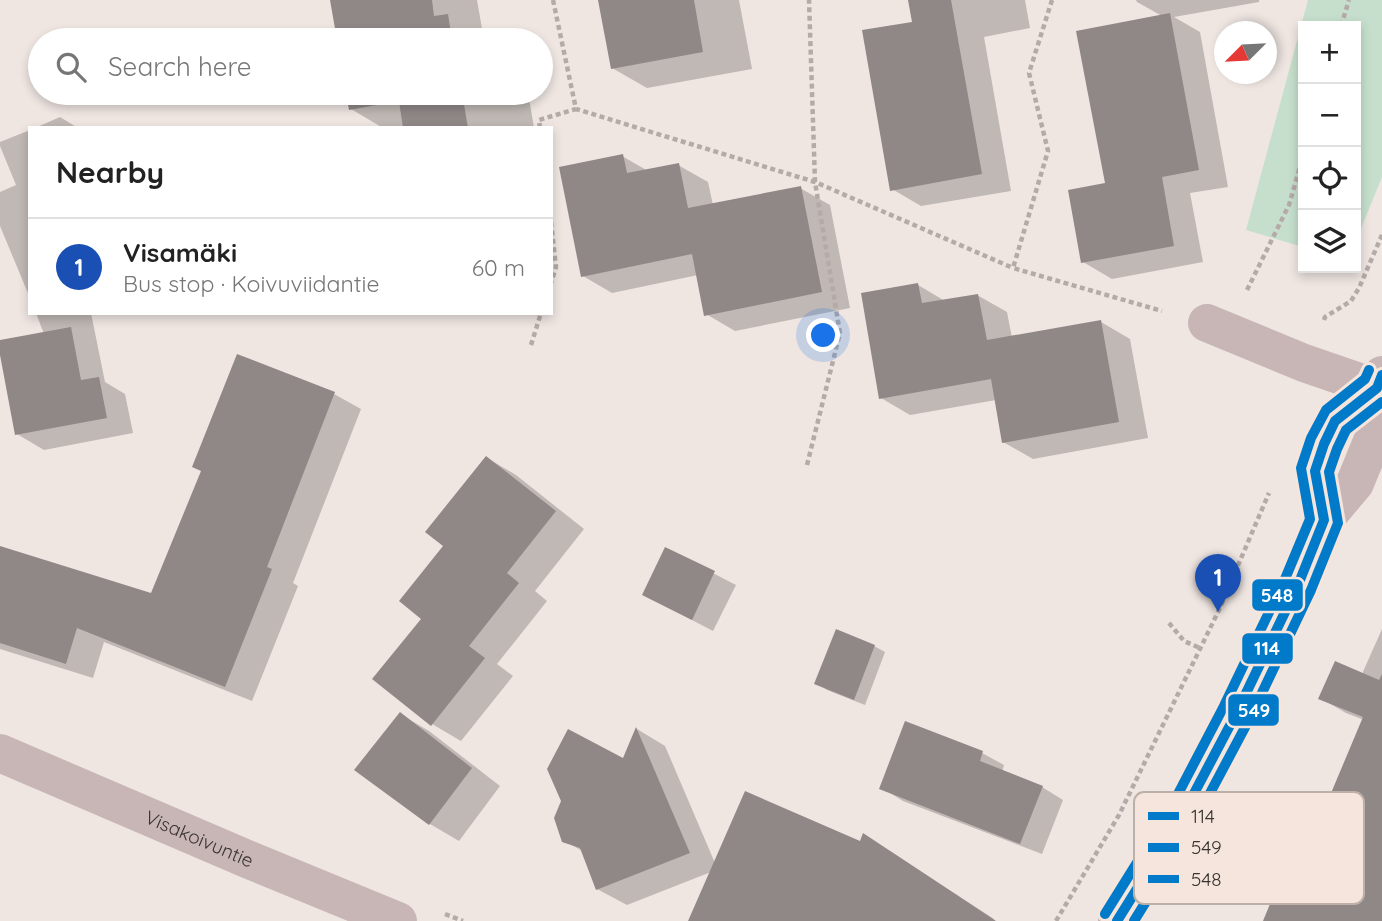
<!DOCTYPE html>
<html lang="en">
<head>
<meta charset="utf-8">
<style>
  :root { --surface:#fff; --page:#f6f6f6; --text:#222; --muted:#767676; --line:#e0e0e0; --accent:#7c3aed }
  body { margin:0; font-family:Quicksand,sans-serif; background:var(--page); color:var(--text) }
  .controls { position:absolute; right:21px; top:21px; display:grid; overflow:hidden; border-radius:0px; box-shadow:0 4px 10px #0003 }
  .controls button { width:63px; height:63px; display:grid; place-items:center; padding:0; border:0; border-bottom:2px solid var(--line); background:var(--surface); color:var(--text); font:35px sans-serif }
  .compass { position:absolute; left:1214px; top:21px; width:63px; height:63px; border-radius:50%; background:var(--surface); box-shadow:0 4px 10px #0003; rotate:246deg }
  .you { position:absolute; left:824px; top:336px; width:24px; height:24px; margin:-18px; border:5px solid #fff; border-radius:50%; background:#1a73e8; box-shadow:0 0 0 10px #1a73e833 }
  .badge { display:grid; place-items:center; width:46px; height:46px; border-radius:50%; background:var(--accent); color:#fff; font-size:23px; font-weight:700 }
  .pin { position:absolute; translate:-50% -58px; filter:drop-shadow(0 2px 4px #0008) }
  .pin::after { content:''; position:absolute; top:37px; width:24px; height:21px; background:inherit; clip-path:polygon(0 0,100% 0,50% 100%) }
  .list { margin:0; padding:0; list-style:none }
  h2 { display:flex; justify-content:space-between; align-items:center; height:91px; margin:0; padding:0 28px; font-size:30px }
  h2 small { font-size:23px; font-weight:400; color:var(--muted) }
  .list li { display:grid; grid-template-columns:46px 1fr auto; gap:21px; align-items:center; box-sizing:border-box; height:98px; padding:0 28px; border-top:2px solid var(--line) }
  .list b { display:block; font-size:26px; white-space:nowrap }
  .list p { margin:0; font-size:23px; white-space:nowrap; color:var(--muted) }
  .list em { font-size:23px; font-style:normal; color:var(--muted) }
  .icon { flex:none; width:38px; height:38px; fill:none; stroke:currentColor; stroke-width:2; stroke-linecap:round; stroke-linejoin:round }
  .map { position:relative; flex:none; width:1382px; height:921px; overflow:hidden }
  .search { position:absolute; background:var(--surface); box-shadow:0 4px 10px #0003; left:28px; top:28px; width:525px; height:77px; display:flex; align-items:center; gap:18px; box-sizing:border-box; padding:0 24px; border-radius:38px; color:var(--muted); font-size:26px }
  .panel { position:absolute; background:var(--surface); box-shadow:0 4px 10px #0003; left:28px; top:126px; width:525px; height:189px; border-radius:0px }
  .map>svg:first-child { display:block }
</style>
</head>
<body>
<div class="map">
<svg width="1382" height="921" viewBox="0 0 1382 921">
  <rect width="100%" height="100%" fill="#efe6e2"/>
  <path fill="#c6dfcc" d="M 1308,0 L 1382,0 L 1382,177 L 1356,241 L 1356,26 L 1303,26 L 1303,247 L 1246,230 Z"/>
  <g fill="#0003">
    <path d="M 332,0 L 477,0 L 484,40 L 339,40 Z"/>
    <path d="M 600,0 L 739,0 L 752,69 L 647,88 L 612,68 Z"/>
    <path d="M 909,0 L 1025,0 L 1030,28 L 984,37 L 1011,191 L 921,206 L 892,189 L 914,23 Z"/>
    <path d="M 1136,0 L 1259,0 L 1259,2 L 1174,17 L 1200,32 L 1228,187 L 1190,193 L 1203,262 L 1112,279 L 1083,262 L 1107,184 L 1162,16 L 1137,2 Z"/>
    <path d="M 348,93 L 519,93 L 529,98 L 534,128 L 405,128 L 405,126 L 383,128 L 351,109 Z"/>
    <path d="M 60,117 L 78,128 L 35,128 Z"/>
    <path d="M 30,130 L 30,298 L 0,226 L 0,192 L 16,185 L 0,146 L 0,142 Z"/>
    <path d="M 622,156 L 648,171 L 678,165 L 708,182 L 713,205 L 800,188 L 830,205 L 850,308 L 735,331 L 706,314 L 698,275 L 612,293 L 583,276 Z"/>
    <path d="M 918,285 L 945,301 L 977,295 L 1007,312 L 1012,338 L 1101,322 L 1130,339 L 1148,438 L 1033,459 L 1003,442 L 996,400 L 910,415 L 881,398 Z"/>
    <path d="M 36,313 L 91,313 L 105,382 L 125,394 L 133,433 L 44,450 L 17,434 L 0,342 L 44,334 Z"/>
    <path d="M 334,394 L 361,409 L 293,583 L 298,586 L 252,701 L 104,642 L 93,678 L 0,649 L 0,548 L 153,595 L 203,472 Z"/>
    <path d="M 487,458 L 516,475 L 584,529 L 535,591 L 547,601 L 497,664 L 513,676 L 461,741 L 432,724 L 423,619 L 445,546 Z"/>
    <path d="M 666,549 L 736,585 L 713,631 L 665,606 Z"/>
    <path d="M 1382,629 L 1382,921 L 1265,921 L 1322,819 L 1364,720 L 1346,713 L 1320,698 L 1362,674 Z"/>
    <path d="M 874,646 L 885,652 L 865,705 L 827,690 L 817,683 Z"/>
    <path d="M 400,714 L 429,731 L 500,786 L 459,841 L 430,824 Z"/>
    <path d="M 637,729 L 665,746 L 715,863 L 861,843 L 890,851 L 994,919 L 993,921 L 690,921 L 711,872 L 627,905 L 597,889 L 584,852 L 563,840 L 624,760 Z"/>
    <path d="M 982,753 L 1004,765 L 1002,772 L 1042,787 L 1063,800 L 1042,854 L 903,801 L 882,788 Z"/>
  </g>
  <g fill="#8f8886">
    <path d="M 330,0 L 432,0 L 434,16 L 448,14 L 452,40 L 337,40 Z"/>
    <path d="M 598,0 L 694,0 L 703,52 L 611,69 Z"/>
    <path d="M 908,0 L 951,0 L 982,174 L 890,191 L 862,30 L 912,22 Z"/>
    <path d="M 1170,13 L 1199,170 L 1162,177 L 1174,246 L 1081,263 L 1068,190 L 1105,183 L 1076,31 Z"/>
    <path d="M 346,93 L 462,93 L 468,128 L 403,128 L 399,101 L 349,110 Z"/>
    <path d="M 623,154 L 627,173 L 679,163 L 688,208 L 801,186 L 822,292 L 704,316 L 692,254 L 581,277 L 559,167 Z"/>
    <path d="M 918,283 L 922,303 L 978,294 L 987,340 L 1101,320 L 1119,422 L 1002,443 L 991,379 L 879,399 L 861,293 Z"/>
    <path d="M 71,327 L 81,380 L 99,377 L 107,418 L 15,435 L 0,355 L 0,340 Z"/>
    <path d="M 237,354 L 335,392 L 267,567 L 272,569 L 225,687 L 77,628 L 66,664 L 0,643 L 0,546 L 151,593 L 201,471 L 192,467 Z"/>
    <path d="M 486,456 L 556,511 L 507,573 L 519,583 L 469,646 L 485,658 L 431,726 L 372,679 L 421,619 L 399,601 L 443,546 L 425,532 Z"/>
    <path d="M 665,547 L 715,571 L 692,620 L 642,595 Z"/>
    <path d="M 836,629 L 875,645 L 854,700 L 814,684 Z"/>
    <path d="M 1335,661 L 1379,680 L 1382,674 L 1382,921 L 1263,921 L 1308,811 L 1321,817 L 1363,717 L 1318,699 Z"/>
    <path d="M 400,712 L 472,768 L 429,825 L 354,770 Z"/>
    <path d="M 905,721 L 983,751 L 980,761 L 1043,786 L 1020,844 L 879,789 Z"/>
    <path d="M 636,727 L 690,853 L 596,890 L 580,848 L 562,842 L 554,818 L 561,801 L 547,769 L 568,729 L 623,758 Z"/>
    <path d="M 745,791 L 860,841 L 863,833 L 996,921 L 688,921 Z"/>
  </g>
  <g fill="none" stroke-linecap="round" stroke-linejoin="round">
    <g stroke="#b5aaa8" stroke-width="4.5" stroke-dasharray="5 3.5" stroke-linecap="butt">
      <path d="M 553,0 L 576,109 L 815,182 L 1013,268"/>
      <path d="M 1052,0 L 1029,73 L 1048,151 L 1013,268 L 1162,311"/>
      <path d="M 1341,26 L 1349,0"/>
      <path d="M 540,128 L 539,120 L 576,109"/>
      <path d="M 551,222 L 556,267 L 551,283"/>
      <path d="M 1247,290 L 1289,205 L 1303,156"/>
      <path d="M 1324,320 L 1325,317 L 1351,301 L 1359,288 L 1382,235"/>
      <path d="M 531,345 L 541,313"/>
      <path d="M 807,465 L 840,333 L 815,182 L 809,0"/>
      <path d="M 1169,623 L 1184,641 L 1200,648"/>
      <path d="M 445,914 L 463,921"/>
      <path d="M 1056,921 L 1119,815 L 1218,612 L 1269,493"/>
    </g>
    <g stroke="#c7b6b5" stroke-width="38">
      <path d="M 1207,323 L 1304,363 L 1377,388"/>
      <path d="M 1324,520 L 1315,471 L 1324,444 L 1335,421 L 1377,388"/>
      <path id="s1" d="M 0,753 L 247,859 L 398,921"/>
      <path d="M 1117,921 L 1180,820 L 1237,712 L 1298,585 L 1324,520 L 1355,483 L 1375,434 L 1377,388 L 1382,375"/>
    </g>
    <defs>
      <path id="bus-1" d="M 1117,921 L 1180,820 L 1237,712 L 1298,585 L 1324,520 L 1315,471 L 1324,444 L 1335,421 L 1377,388 L 1382,375"/>
      <path id="bus-2" d="M 1134,921 L 1192,827 L 1250,718 L 1311,590 L 1338,523 L 1329,472 L 1337,449 L 1346,430 L 1382,402"/>
      <path id="bus-3" d="M 1105,914 L 1168,813 L 1224,706 L 1285,579 L 1310,519 L 1301,468 L 1311,438 L 1326,410 L 1365,379 L 1369,370"/>
    </defs>
    <use href="#bus-1" stroke="#f5e5dc" stroke-width="16"/>
    <use href="#bus-2" stroke="#f5e5dc" stroke-width="16"/>
    <use href="#bus-3" stroke="#f5e5dc" stroke-width="16"/>
    <use href="#bus-1" stroke="#007ac9" stroke-width="10"/>
    <use href="#bus-2" stroke="#007ac9" stroke-width="10"/>
    <use href="#bus-3" stroke="#007ac9" stroke-width="10"/>
  </g>
  <g text-anchor="middle" stroke-width="7" stroke-linejoin="round" paint-order="stroke">
    <g font-size="19" fill="#393330" stroke="#f5e5dc">
      <text dy="7" stroke="none"><textPath href="#s1" startOffset="217">Visakoivuntie</textPath></text>
    </g>
  </g>
  <rect x="1134" y="792" width="230" height="112" rx="10" fill="#f5e5dc" stroke="#bdb0a8" stroke-width="2"/>
  <rect x="1148" y="812" width="31" height="8" fill="#007ac9"/>
  <rect x="1148" y="843" width="31" height="9" fill="#007ac9"/>
  <rect x="1148" y="875" width="31" height="8" fill="#007ac9"/>
  <g font-size="19" fill="#393330">
    <text x="1191" y="823">114</text>
    <text x="1191" y="854">549</text>
    <text x="1191" y="886">548</text>
  </g>
  <g stroke="#f5e5dc" stroke-width="2.5">
    <rect x="1251" y="578" width="53" height="34" rx="7" fill="#007ac9"/>
    <rect x="1241" y="632" width="53" height="33" rx="7" fill="#007ac9"/>
    <rect x="1227" y="693" width="53" height="34" rx="7" fill="#007ac9"/>
  </g>
  <g font-size="19" text-anchor="middle" font-weight="bold" fill="#fff">
    <text x="1277" y="602">548</text>
    <text x="1267" y="655">114</text>
    <text x="1254" y="717">549</text>
  </g>
</svg>
<div class="controls">
<button>+</button>
<button>−</button>
<button><svg class="icon" aria-label="locate" viewBox="0 0 24 24"><circle cx="12" cy="12" r="6"/><path d="M12 2v4M12 18v4M2 12h4M18 12h4"/></svg></button>
<button><svg class="icon" aria-label="layers" viewBox="0 0 24 24"><path d="M12 4l9 5-9 5-9-5zM3 14l9 5 9-5"/></svg></button>
</div>
<svg class="compass" viewBox="-18 -18 36 36"><path d="M0-13l5 13h-10z" fill="#e53935"/><path d="M0 13l5-13h-10z" fill="#767676"/></svg>
<div class="you"></div>
<div class="pin badge" style="left:1218px;top:612px;background:#1a4fb4">1</div>
<div class="search"><svg class="icon" aria-label="search" viewBox="0 0 24 24"><circle cx="10" cy="10" r="6"/><path d="M15 15l6 6"/></svg>Search here</div>
<section class="panel">
<h2>Nearby<small></small></h2>
<ul class="list">
<li><span class="badge" style="background:#1a4fb4">1</span><div><b>Visamäki</b><p>Bus stop · Koivuviidantie</p></div><em>60 m</em></li>
</ul>
</section>
</div>
</body>
</html>
